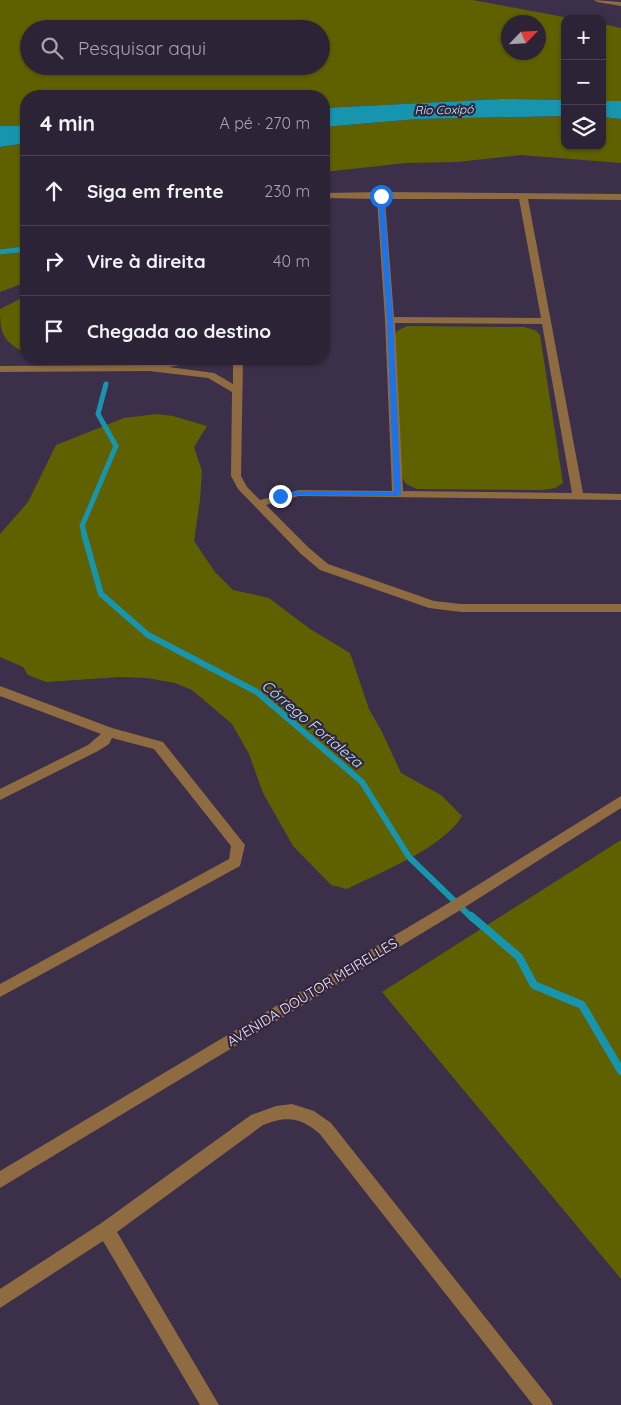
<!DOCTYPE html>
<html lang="pt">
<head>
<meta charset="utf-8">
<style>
  :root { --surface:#2d2337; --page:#352b3f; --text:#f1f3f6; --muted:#a7a4ad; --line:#484052 }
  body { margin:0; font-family:Quicksand,sans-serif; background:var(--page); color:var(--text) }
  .controls { position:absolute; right:15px; top:15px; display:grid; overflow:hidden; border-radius:10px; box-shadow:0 1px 4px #0004 }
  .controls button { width:45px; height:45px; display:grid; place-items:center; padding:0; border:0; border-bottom:1px solid var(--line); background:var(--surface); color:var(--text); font:25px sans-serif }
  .compass { position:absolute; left:501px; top:15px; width:45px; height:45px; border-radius:50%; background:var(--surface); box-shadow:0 1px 4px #0004; rotate:65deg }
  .stop { position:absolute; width:15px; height:15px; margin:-11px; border:4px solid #1a73e8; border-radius:50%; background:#fff }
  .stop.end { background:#1a73e8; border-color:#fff; box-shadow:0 1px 5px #0008 }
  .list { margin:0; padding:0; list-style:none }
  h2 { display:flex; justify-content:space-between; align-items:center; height:65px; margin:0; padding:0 20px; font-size:21px }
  h2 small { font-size:16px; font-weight:400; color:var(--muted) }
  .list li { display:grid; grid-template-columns:32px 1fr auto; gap:15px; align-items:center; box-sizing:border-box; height:70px; padding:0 20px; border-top:1px solid var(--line) }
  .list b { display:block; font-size:19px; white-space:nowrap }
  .list em { font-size:16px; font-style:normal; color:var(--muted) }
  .icon { flex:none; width:28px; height:28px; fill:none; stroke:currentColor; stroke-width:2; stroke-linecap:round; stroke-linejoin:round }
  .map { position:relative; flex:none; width:621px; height:1405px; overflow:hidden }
  .search { position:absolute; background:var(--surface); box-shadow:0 1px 4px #0004; left:20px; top:20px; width:310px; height:55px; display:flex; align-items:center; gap:12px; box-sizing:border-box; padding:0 18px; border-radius:28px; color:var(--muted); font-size:19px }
  .panel { position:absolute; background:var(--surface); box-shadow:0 1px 4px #0004; left:20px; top:90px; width:310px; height:275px; border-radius:20px }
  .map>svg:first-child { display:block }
</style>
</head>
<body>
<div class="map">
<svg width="621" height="1405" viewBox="0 0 621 1405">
  <rect width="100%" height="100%" fill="#3c2f49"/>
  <g fill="#5f6100" fill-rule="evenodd">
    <path d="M 0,0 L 473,0 L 574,19 L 565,19 L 565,100 L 502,99 L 324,108 L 324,96 L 26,96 L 26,126 L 0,126 ZM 508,22 L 538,22 L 538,52 L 508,52 ZM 29,29 L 321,29 L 321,66 L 29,66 Z"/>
    <path d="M 602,24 L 621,28 L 621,101 L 602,101 Z"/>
    <path d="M 565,116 L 565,146 L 602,146 L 602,117 L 621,119 L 621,163 L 521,155 L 457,162 L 406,163 L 324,172 L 324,127 L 416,119 Z"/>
    <path d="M 26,143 L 26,280 L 19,285 L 0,292 L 0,147 Z"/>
    <path d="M 26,296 L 26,352 L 24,352 C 2,341 0,332 0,309 Z"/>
    <path d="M 407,326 L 524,327 L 535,330 L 540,335 L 563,483 L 555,488 L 542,490 L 417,489 L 406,484 L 401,476 L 394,336 L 397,331 Z"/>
    <path d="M 157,414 L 173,416 L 207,426 L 194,447 L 202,471 L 200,500 L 194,541 L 215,572 L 233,590 L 269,598 L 310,629 L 350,653 L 369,709 L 382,732 L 401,773 L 441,795 L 462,816 C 443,848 381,872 347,889 L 331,885 L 293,846 L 263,793 L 249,754 L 232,724 L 192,690 L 175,683 L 147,678 L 120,677 L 46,682 L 28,675 L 23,667 L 0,657 L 0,534 L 28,502 L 56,445 L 124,418 Z"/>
    <path d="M 621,840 L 621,1279 L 382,992 Z"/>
  </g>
  <g fill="#1794ae">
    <path d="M 502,99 L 565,100 L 565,116 L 417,119 L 324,127 L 324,108 Z"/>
    <path d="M 602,101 L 621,101 L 621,119 L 602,117 Z"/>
    <path d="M 0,126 L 26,126 L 26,143 L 0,147 Z"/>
  </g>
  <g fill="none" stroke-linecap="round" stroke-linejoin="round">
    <g stroke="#1794ae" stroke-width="5">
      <path d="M 0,252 L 26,249"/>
      <path d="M 85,535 L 82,526 L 116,446 L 98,414 L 106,384"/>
    </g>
    <path stroke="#1794ae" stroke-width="6" d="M 84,534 L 101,594 L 148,635 L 257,692 L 362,782 L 409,857 L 472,918"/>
    <path stroke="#1794ae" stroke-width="8" d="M 471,916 L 519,957 L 534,985 L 582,1005 L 621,1071"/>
    <g fill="#8f6b41" fill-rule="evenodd">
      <path d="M 594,0 L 621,2 L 621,6 L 597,2 Z"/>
      <path d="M 381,192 L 621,194 L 621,200 L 528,199 L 583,493 L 621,494 L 621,500 L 299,496 L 266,505 L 309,548 L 328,564 L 434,601 L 461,604 L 621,604 L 621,612 L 461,612 L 429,608 L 320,570 L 301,554 L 238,489 L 231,476 L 232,392 L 208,378 L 149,371 L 0,372 L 0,366 L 149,365 L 183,359 L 202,359 L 200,361 L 169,367 L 214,373 L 233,384 L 233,359 L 243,359 L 241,476 L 247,487 L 260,500 L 299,490 L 392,491 L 385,320 L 377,199 L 324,198 L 324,193 ZM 385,199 L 519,199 L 541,318 L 394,317 ZM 395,323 L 542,324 L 572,493 L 403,491 Z"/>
      <path d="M 0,686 L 112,728 L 163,742 L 245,845 L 240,866 L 0,997 L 0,984 L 229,859 L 231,846 L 154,749 L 112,738 L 109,744 L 98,751 L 0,800 L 0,789 L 88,745 L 101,734 L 0,696 Z"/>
      <path d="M 292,1104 L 314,1111 L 331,1123 L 550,1399 L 553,1405 L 533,1405 L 319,1133 C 299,1117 287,1116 263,1125 L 117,1232 L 219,1405 L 200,1405 L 103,1241 L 0,1308 L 0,1289 L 100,1224 L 251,1115 L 276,1106 Z"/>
    </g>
    <path fill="#8f6b41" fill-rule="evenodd" d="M 621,796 L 621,808 L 462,909 L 0,1188 L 0,1171 L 452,901 Z"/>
  </g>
  <path fill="#1a73e8" d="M 381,194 L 384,196 L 393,320 L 401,494 L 398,496 L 299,495 L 277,498 L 277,495 L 299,491 L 394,492 L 387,320 L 378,196 Z"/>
  <g text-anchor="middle" stroke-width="4.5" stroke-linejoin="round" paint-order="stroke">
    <g font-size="12" font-style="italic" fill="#bdeefc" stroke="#32253e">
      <text transform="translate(444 110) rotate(-1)" y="4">Rio Coxipó</text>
    </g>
    <g font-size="14" fill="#f2e9fa" stroke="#32253e">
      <text transform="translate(312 992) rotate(-31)" y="5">AVENIDA DOUTOR MEIRELLES</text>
    </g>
    <g font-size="15" font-style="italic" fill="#bdeefc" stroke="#32253e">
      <text transform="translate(312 724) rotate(40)" y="5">Córrego Fortaleza</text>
    </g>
  </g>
</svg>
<div class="controls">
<button>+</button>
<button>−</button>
<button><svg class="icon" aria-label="layers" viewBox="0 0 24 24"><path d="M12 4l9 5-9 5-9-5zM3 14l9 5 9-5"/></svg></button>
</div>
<svg class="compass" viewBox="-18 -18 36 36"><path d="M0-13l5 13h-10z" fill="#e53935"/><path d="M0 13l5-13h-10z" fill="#a7a4ad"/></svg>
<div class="stop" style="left:381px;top:196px"></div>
<div class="stop end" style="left:280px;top:496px"></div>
<div class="search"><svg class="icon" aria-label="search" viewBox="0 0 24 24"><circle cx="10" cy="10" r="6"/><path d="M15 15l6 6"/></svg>Pesquisar aqui</div>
<section class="panel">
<h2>4 min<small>A pé · 270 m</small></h2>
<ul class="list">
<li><svg class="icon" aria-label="ahead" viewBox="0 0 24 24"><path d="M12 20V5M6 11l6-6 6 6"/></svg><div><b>Siga em frente</b></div><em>230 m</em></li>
<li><svg class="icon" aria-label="right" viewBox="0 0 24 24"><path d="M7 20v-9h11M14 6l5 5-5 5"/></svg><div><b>Vire à direita</b></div><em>40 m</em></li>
<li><svg class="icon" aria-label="arrive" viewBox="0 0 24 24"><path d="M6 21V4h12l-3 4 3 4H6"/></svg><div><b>Chegada ao destino</b></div></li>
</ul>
</section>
</div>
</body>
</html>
